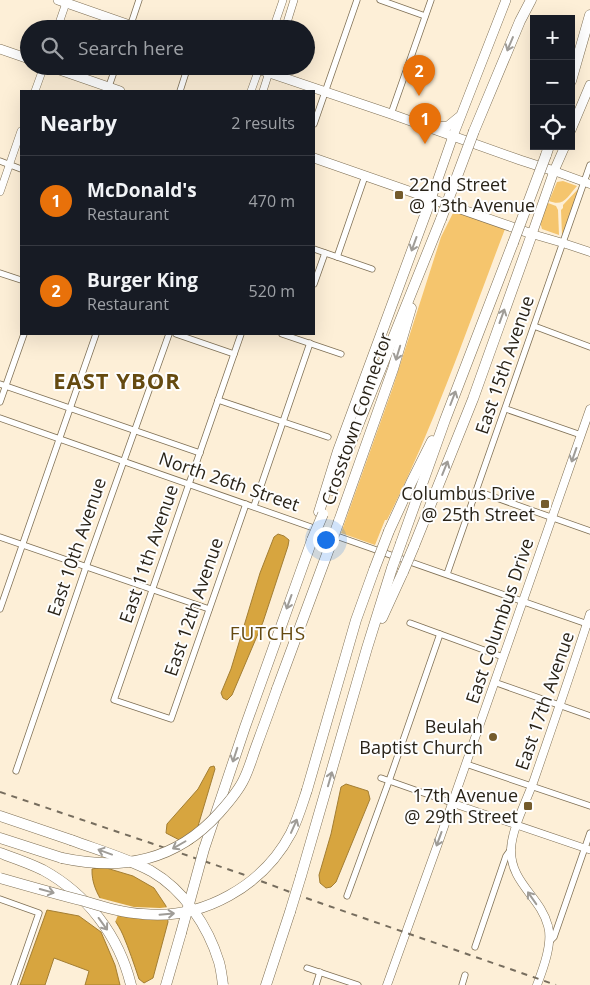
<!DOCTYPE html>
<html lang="en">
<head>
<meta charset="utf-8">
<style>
  :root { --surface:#171b24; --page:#242831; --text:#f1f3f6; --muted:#9ea1a6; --line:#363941; --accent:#b9af9b }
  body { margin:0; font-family:"Open Sans",sans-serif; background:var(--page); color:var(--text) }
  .controls { position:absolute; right:15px; top:15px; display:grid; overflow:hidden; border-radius:0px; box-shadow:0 5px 20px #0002 }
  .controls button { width:45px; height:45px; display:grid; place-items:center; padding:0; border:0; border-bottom:1px solid var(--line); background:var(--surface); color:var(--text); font:25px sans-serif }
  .you { position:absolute; left:325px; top:539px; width:18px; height:18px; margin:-12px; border:4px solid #fff; border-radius:50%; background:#1a73e8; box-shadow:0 0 0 8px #1a73e833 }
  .badge { display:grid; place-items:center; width:32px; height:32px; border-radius:50%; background:var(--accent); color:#fff; font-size:16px; font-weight:700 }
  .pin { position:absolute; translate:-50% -41px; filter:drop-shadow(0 1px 2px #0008) }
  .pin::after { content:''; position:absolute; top:26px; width:18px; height:15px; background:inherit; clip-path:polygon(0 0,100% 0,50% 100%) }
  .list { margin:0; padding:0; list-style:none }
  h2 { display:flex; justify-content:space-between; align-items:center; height:65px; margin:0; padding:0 20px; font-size:21px }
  h2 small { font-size:16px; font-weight:400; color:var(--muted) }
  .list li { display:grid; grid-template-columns:32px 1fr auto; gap:15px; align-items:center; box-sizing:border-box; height:90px; padding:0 20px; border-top:1px solid var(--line) }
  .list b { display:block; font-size:19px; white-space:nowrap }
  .list p { margin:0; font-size:16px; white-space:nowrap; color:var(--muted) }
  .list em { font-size:16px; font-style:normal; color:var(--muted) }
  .icon { flex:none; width:28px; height:28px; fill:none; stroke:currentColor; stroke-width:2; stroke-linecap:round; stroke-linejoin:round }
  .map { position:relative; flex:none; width:590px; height:985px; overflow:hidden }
  .search { position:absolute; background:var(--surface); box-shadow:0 5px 20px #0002; left:20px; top:20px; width:295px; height:55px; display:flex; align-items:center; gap:12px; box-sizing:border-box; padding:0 18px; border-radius:28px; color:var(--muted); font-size:19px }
  .panel { position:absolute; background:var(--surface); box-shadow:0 5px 20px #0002; left:20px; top:90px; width:295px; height:245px; border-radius:0px }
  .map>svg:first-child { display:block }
</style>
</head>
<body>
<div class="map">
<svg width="590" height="985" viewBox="0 0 590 985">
  <rect width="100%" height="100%" fill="#fdefd7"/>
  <g fill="#f5c56d">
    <path d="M 563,181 L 577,186 C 567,197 564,207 549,201 L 557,182 Z"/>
    <path d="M 580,187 L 563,235 L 562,235 L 561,210 L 563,208 L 563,205 Z"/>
    <path d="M 548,203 L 556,206 L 558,210 L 559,235 L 542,229 L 540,222 Z"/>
    <path d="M 454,211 L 505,229 C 468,326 434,427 387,520 L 385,520 L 375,545 L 341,533 L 393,387 L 441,237 Z"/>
  </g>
  <g fill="#d7a53f" stroke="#a37e33">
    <path d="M 278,534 L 284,536 L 289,540 L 288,546 L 263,622 L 232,695 L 227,700 L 223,698 L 221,693 L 231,669 L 260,573 L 274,537 Z"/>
    <path d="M 214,766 L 215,769 L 193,843 L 189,845 L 166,833 L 167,824 L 198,789 L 210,767 Z"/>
    <path d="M 346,784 L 368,791 L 370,799 L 336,882 L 331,887 L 326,888 L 320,883 L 319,875 L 331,834 L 341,787 Z"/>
    <path d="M 103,867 L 133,876 L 154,888 L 166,906 L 168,922 L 153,978 L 144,983 L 139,979 C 134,964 129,949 123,935 C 113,912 91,896 92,869 Z"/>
    <path d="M 47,910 L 79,916 L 101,932 L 115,965 L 120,985 L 85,985 L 89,971 L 54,958 L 45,985 L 20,985 Z"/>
  </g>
  <path fill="#fdefd7" d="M 96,897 L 134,907 L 160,908 L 169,907 L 170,919 L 148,920 L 118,915 L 114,925 Z"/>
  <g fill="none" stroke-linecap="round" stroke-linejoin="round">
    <defs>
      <g id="minor">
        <path d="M 380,0 L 425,16"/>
        <path d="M 130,27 L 139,0"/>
        <path d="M 108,89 L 116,66"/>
        <path d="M 180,91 L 188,66"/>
        <path d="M 391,114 L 431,0"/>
        <path d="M 314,124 L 357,0"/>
        <path d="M 0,161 L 21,169"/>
        <path d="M 314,249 L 372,269"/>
        <path d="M 337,257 L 365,176"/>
        <path d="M 0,273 L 21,280"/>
        <path d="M 314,284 L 325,253"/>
        <path d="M 534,326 L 590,347"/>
        <path d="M 176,334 L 234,354"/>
        <path d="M 241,334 L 114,700 L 171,719 L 246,504"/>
        <path d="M 282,334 L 341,354"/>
        <path d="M 0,384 L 200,453"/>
        <path d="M 218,400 L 328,437"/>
        <path d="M 0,402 L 24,334"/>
        <path d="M 506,409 L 581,435"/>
        <path d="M 0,418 C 197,487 394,555 590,625"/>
        <path d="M 477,491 L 590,531"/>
        <path d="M 254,506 L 310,343"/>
        <path d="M 0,537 L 209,609"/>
        <path d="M 447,574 L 590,165"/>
        <path d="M 0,609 L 96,334"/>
        <path d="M 410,623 L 503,657"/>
        <path d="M 494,682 L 590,716"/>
        <path d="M 466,764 L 590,806"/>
        <path d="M 16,771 L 86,567 L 169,334"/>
        <path d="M 381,778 L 452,803"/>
        <path d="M 347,896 L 389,781 L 440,634"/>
        <path d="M 0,899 L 39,913 L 14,985"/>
        <path d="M 549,942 L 554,937 L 590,833"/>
        <path d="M 475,947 L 506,856 L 511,849"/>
        <path d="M 307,968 L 358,985"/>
        <path d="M 316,985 L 320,972"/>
        <path d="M 462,985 L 465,975"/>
      </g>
      <g id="tertiary">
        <path d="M 57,29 L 67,0"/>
        <path d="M 273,29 L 283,0"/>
        <path d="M 285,29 L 294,0"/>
        <path d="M 35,91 L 44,66"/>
        <path d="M 251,91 L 260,66"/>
        <path d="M 263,91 L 271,66"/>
        <path d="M 0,192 L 21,131"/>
        <path d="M 452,803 L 590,850"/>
      </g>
      <g id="secondary">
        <path d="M 554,171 L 590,184"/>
        <path d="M 532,234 L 563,243 L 590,252"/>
        <path d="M 387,985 L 440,838 L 590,409"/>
        <path d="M 537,985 C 543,969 553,943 548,926 C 541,897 510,883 511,849 C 512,828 527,800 534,780 C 553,725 572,670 590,614"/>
      </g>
      <g id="primary">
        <path d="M 58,0 L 141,29"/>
        <path d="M 0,49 L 29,59"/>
        <path d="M 48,66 L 120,91"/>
        <path d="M 249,66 L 391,114 L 520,160 L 554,171"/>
        <path d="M 433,127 L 448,126 L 459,117"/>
        <path d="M 571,130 L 590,85"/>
        <path d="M 314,158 L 532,234 L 554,171 L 565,146"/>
        <path d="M 431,199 L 453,136 L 506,0"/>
      </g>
      <g id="motorway">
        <path d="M 571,81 L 590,15"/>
        <path d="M 474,131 L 520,21 L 531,0"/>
        <path d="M 546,155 L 549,146"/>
        <path d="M 332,490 L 441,219"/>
        <path d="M 319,512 L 338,451 L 431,199"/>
        <path d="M 339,521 L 393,369 L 411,308"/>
        <path d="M 389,531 L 411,483 L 432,441"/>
        <path d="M 401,543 L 445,420 L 513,243"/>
        <path d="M 414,546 L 473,399 L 532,234"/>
        <path d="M 382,618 L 403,572"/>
        <path d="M 277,689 L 330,546"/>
        <path d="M 307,790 L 356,620 L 374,570"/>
        <path d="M 0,816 L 71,840"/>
        <path d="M 0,838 L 62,858"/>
        <path d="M 204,849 L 245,727 L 312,540"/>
        <path d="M 0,853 C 14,858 29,863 43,870 C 87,894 119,936 131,985"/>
        <path d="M 301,876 L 367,648 L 392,568"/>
        <path d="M 166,985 L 181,933"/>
        <path d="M 266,985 L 290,912"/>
      </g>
    </defs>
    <use href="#minor" stroke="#7e6f54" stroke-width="7"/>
    <use href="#tertiary" stroke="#7e6f54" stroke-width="8"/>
    <use href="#secondary" stroke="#7e6f54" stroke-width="9"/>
    <use href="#primary" stroke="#7e6f54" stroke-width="10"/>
    <use href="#motorway" stroke="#7e6f54" stroke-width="11"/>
    <use href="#minor" stroke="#fff" stroke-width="5.5"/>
    <use href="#tertiary" stroke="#fff" stroke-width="7"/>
    <use href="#secondary" stroke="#fff" stroke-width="8"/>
    <use href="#primary" stroke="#fff" stroke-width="9"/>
    <use href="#motorway" stroke="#fff" stroke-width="10"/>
    <path stroke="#766d5e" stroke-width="2" stroke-dasharray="6 6" stroke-linecap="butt" d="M 0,792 L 242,874 L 306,898 L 556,985"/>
    <defs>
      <g id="motorway-bridge">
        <path d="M 441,219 L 474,131"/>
        <path d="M 513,243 L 546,155"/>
        <path d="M 312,540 L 323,514"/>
        <path d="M 330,546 L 339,521"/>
        <path d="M 392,568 L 401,543"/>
        <path d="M 374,570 L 389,531"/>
        <path d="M 403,572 L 414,546"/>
        <path d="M 71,840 C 98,850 126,858 151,871 C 184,890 208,926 219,962 C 221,969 222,977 223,985"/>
        <path d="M 62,858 C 123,871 176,861 219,813 C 228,803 238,792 244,779 C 249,769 252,758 256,747 C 263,728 270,709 277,689"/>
        <path d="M 0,878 C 28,886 56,894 84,901 C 104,907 123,913 143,914 C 203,920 263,886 291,833 C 298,819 302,805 307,790"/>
        <path d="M 290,912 L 301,876"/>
        <path d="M 181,933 L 204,849"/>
      </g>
    </defs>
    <use href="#motorway-bridge" stroke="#7e6f54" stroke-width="11" stroke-linecap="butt"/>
    <use href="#motorway-bridge" stroke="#fff" stroke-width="10"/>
  </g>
  <defs><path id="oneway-shaft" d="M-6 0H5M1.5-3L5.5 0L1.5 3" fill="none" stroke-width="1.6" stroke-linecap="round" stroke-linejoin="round" transform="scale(1.25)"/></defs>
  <g stroke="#9f9c97">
    <use href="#oneway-shaft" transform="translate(510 44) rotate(113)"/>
    <use href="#oneway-shaft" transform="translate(414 244) rotate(110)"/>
    <use href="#oneway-shaft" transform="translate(502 316) rotate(-70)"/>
    <use href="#oneway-shaft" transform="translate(398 353) rotate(107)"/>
    <use href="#oneway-shaft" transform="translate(453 398) rotate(-69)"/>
    <use href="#oneway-shaft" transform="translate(574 455) rotate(109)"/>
    <use href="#oneway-shaft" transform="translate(445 468) rotate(-68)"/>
    <use href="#oneway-shaft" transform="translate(289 602) rotate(110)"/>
    <use href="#oneway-shaft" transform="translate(235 755) rotate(108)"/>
    <use href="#oneway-shaft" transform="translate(330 779) rotate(-74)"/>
    <use href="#oneway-shaft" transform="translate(294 826) rotate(-66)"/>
    <use href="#oneway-shaft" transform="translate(439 839) rotate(110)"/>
    <use href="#oneway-shaft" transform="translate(179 845) rotate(150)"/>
    <use href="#oneway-shaft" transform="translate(105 852) rotate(-160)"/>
    <use href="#oneway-shaft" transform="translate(47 891) rotate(15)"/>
    <use href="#oneway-shaft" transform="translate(532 898) rotate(-125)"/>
    <use href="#oneway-shaft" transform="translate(167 914) rotate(-5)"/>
    <use href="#oneway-shaft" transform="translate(103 924) rotate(54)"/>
  </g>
  <g fill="#745b2c" stroke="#fefefe" stroke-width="2">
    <rect x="394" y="190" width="10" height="10" rx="2.5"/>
    <rect x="540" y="499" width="10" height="10" rx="2.5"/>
    <circle cx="493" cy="737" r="5"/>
    <rect x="523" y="801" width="10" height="10" rx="2.5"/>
  </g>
  <g text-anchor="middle" stroke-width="4" stroke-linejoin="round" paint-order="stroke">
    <g font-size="18" fill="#292318" stroke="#fefefe" text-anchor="end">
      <text x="409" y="191" text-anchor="start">22nd Street<tspan x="409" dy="21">@ 13th Avenue</tspan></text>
      <text x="535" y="500">Columbus Drive<tspan x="535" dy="21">@ 25th Street</tspan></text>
      <text x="483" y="733">Beulah<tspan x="483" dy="21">Baptist Church</tspan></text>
      <text x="518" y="802">17th Avenue<tspan x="518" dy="21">@ 29th Street</tspan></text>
    </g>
    <g font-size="18" fill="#292318" stroke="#fefefe">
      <text transform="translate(505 365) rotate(-71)" y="6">East 15th Avenue</text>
      <text transform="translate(357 419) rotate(-71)" y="6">Crosstown Connector</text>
      <text transform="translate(229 482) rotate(19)" y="6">North 26th Street</text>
      <text transform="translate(77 547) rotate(-71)" y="6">East 10th Avenue</text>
      <text transform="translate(149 554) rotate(-71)" y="6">East 11th Avenue</text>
      <text transform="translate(194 607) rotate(-71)" y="6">East 12th Avenue</text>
      <text transform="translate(500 621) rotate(-71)" y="6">East Columbus Drive</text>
      <text transform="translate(545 701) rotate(-71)" y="6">East 17th Avenue</text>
    </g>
    <g font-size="19" letter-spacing="1" fill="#654a10" stroke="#fefefe">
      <text x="268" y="640">FUTCHS</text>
    </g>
    <g font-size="22" font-weight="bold" letter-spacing="1" fill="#654a10" stroke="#fefefe">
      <text x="117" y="389">EAST YBOR</text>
    </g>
  </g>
</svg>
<div class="controls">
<button>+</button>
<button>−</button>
<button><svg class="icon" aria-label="locate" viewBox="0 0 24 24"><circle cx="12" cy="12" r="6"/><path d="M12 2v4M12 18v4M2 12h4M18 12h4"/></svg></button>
</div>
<div class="you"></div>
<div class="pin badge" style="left:425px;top:144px;background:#e8710a">1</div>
<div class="pin badge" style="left:419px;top:96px;background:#e8710a">2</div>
<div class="search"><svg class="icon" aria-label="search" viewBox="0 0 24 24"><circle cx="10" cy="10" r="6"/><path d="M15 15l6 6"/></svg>Search here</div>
<section class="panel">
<h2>Nearby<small>2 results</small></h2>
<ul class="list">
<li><span class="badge" style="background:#e8710a">1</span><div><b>McDonald's</b><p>Restaurant</p></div><em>470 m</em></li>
<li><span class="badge" style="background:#e8710a">2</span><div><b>Burger King</b><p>Restaurant</p></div><em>520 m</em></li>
</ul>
</section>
</div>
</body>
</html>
